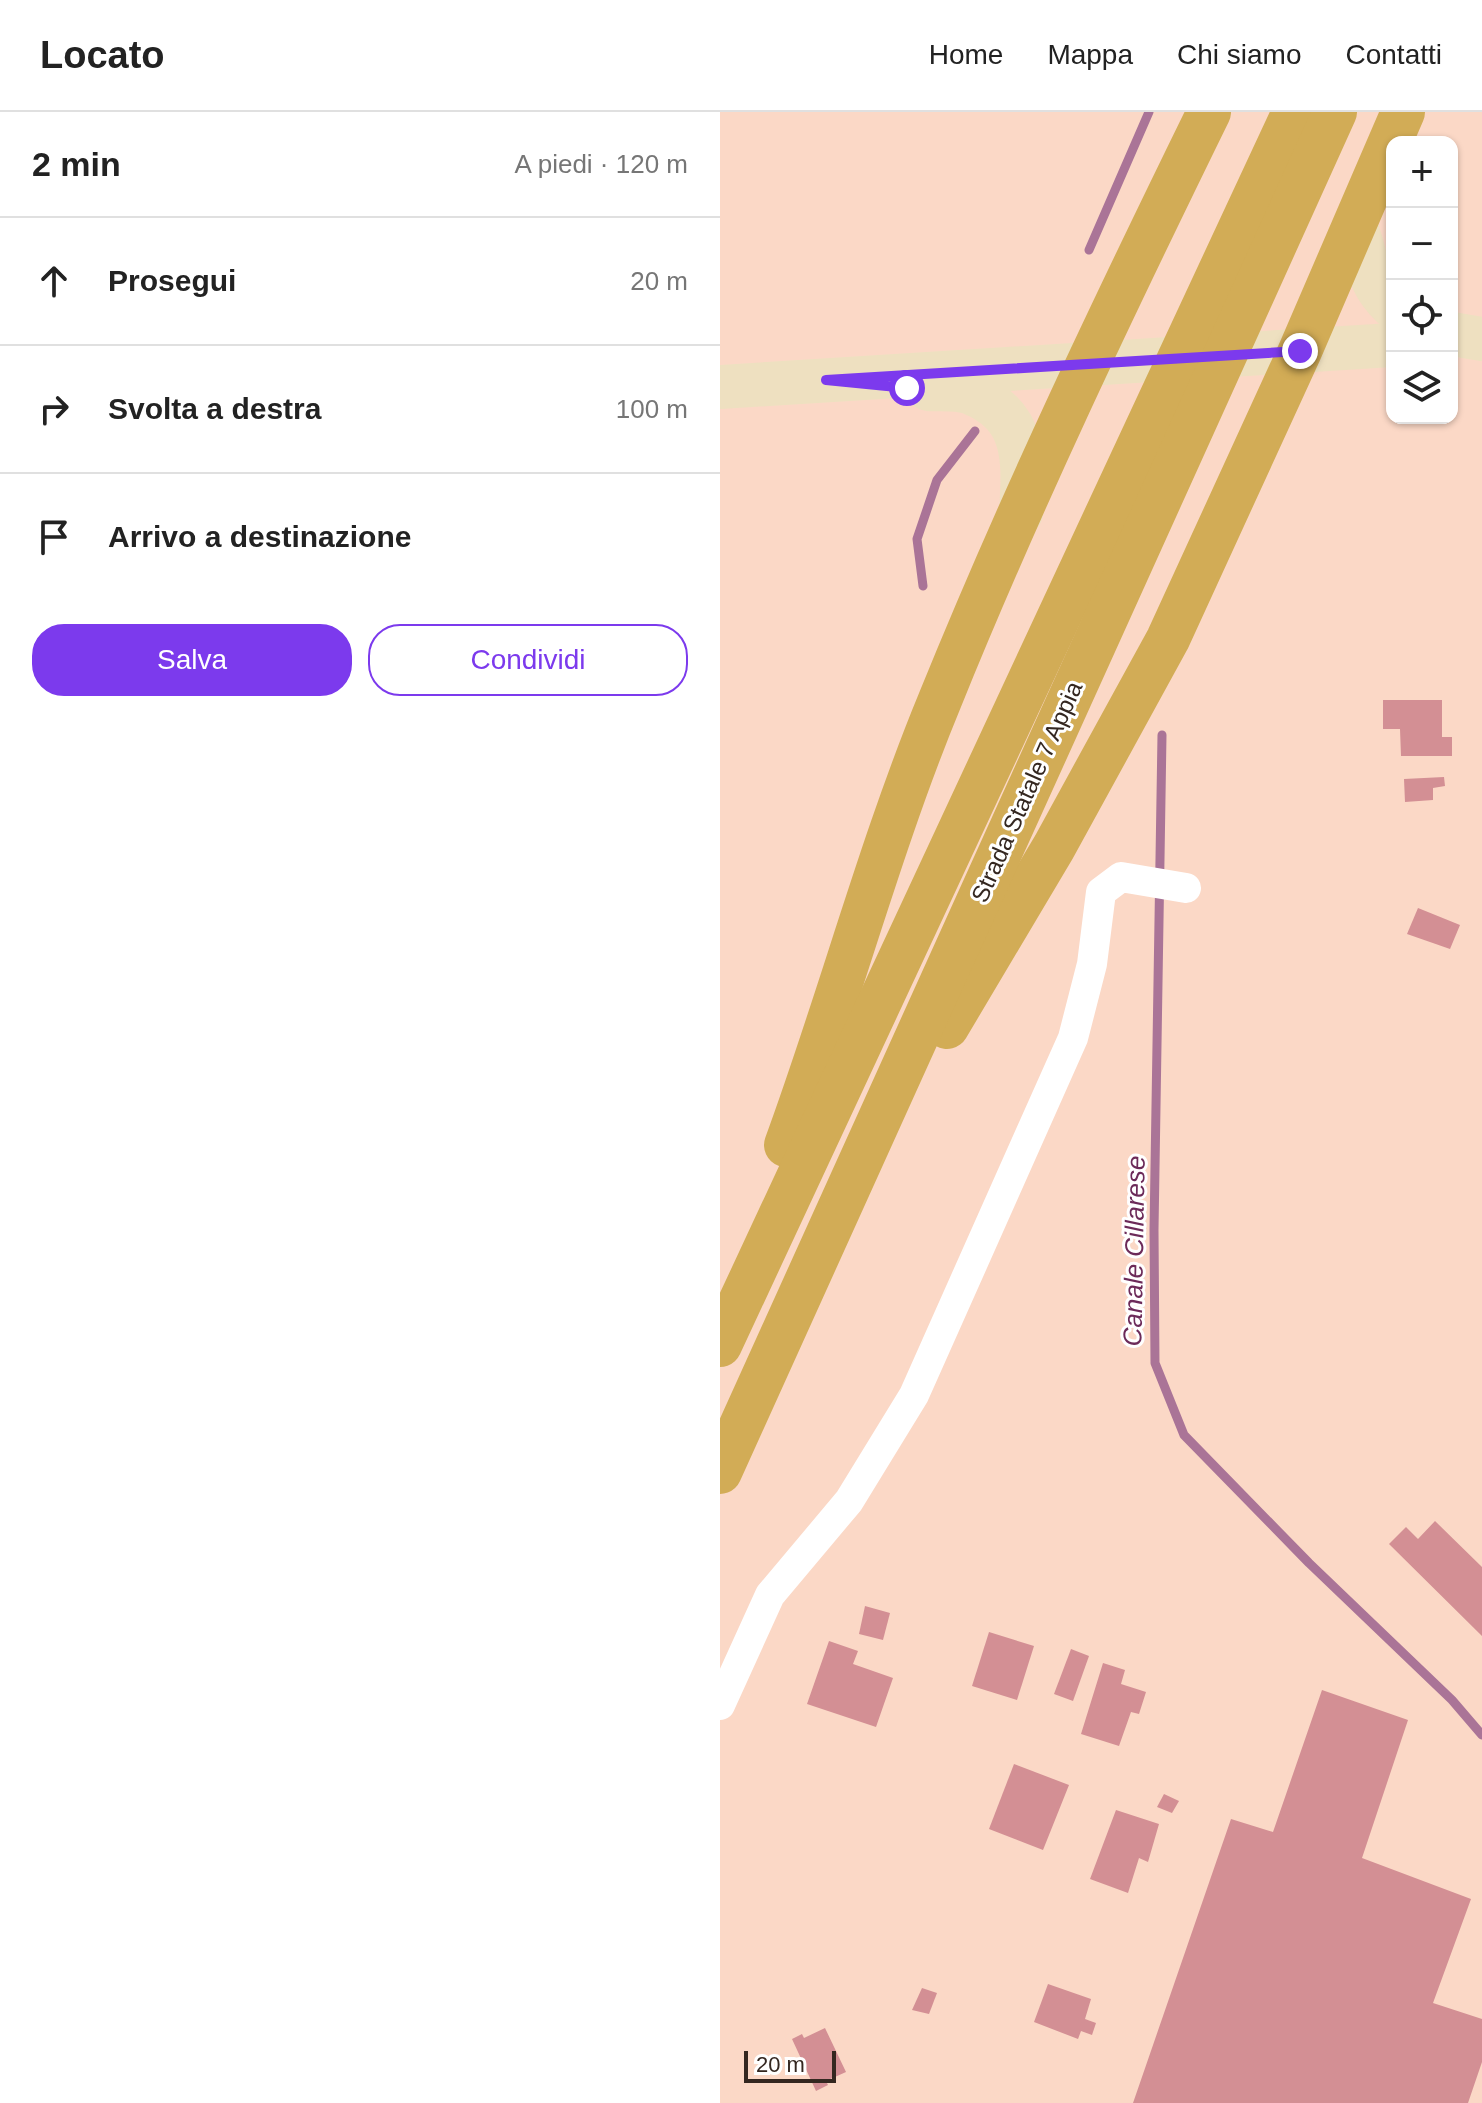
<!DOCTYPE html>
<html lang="it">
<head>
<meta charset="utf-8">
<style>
  :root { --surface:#fff; --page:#f6f6f6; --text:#222; --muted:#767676; --line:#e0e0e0; --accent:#7c3aed }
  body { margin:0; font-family:Helvetica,sans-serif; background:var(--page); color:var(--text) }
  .controls { position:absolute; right:24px; top:24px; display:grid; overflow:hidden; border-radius:16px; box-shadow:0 2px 6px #0004 }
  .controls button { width:72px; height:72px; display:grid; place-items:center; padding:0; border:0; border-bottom:2px solid var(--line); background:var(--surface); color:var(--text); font:40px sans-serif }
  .scale { position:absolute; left:24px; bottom:20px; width:92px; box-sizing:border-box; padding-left:8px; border:4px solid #342720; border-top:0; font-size:22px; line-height:28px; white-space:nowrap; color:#342720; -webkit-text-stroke:6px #fff; paint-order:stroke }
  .stop { position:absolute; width:24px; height:24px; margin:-18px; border:6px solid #7c3aed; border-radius:50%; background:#fff }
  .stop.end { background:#7c3aed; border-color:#fff; box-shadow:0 2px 8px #0008 }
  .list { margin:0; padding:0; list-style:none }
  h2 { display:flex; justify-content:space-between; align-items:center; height:104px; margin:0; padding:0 32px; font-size:34px }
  h2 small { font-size:26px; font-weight:400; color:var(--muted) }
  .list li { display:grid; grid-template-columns:52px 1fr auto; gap:24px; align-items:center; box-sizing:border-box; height:128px; padding:0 32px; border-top:2px solid var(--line) }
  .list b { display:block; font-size:30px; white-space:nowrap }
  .list em { font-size:26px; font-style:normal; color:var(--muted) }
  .actions { display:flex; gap:16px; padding:24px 32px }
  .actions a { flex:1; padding:18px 0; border:2px solid var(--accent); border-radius:32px; text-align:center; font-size:28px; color:var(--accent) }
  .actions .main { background:var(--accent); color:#fff }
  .icon { flex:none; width:44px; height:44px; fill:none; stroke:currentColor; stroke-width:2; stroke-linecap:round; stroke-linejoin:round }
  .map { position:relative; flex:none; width:762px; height:1991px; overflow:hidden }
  header { display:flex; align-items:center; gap:48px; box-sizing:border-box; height:112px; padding:0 40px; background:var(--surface); border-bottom:2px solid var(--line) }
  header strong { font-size:38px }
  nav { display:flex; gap:44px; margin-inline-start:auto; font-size:28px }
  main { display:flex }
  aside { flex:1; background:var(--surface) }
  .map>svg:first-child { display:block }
</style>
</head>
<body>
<header>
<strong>Locato</strong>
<nav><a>Home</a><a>Mappa</a><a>Chi siamo</a><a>Contatti</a></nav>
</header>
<main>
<aside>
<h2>2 min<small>A piedi · 120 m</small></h2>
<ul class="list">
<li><svg class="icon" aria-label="ahead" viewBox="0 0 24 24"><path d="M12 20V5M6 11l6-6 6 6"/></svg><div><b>Prosegui</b></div><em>20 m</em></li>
<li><svg class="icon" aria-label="right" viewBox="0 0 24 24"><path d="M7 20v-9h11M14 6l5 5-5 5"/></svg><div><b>Svolta a destra</b></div><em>100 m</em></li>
<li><svg class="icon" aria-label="arrive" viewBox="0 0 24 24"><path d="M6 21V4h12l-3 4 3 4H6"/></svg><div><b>Arrivo a destinazione</b></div></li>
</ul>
<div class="actions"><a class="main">Salva</a><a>Condividi</a></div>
</aside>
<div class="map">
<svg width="762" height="1991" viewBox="0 0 762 1991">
  <rect width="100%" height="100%" fill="#fbd8c6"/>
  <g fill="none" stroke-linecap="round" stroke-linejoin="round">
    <g stroke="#aa7497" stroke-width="9">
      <path d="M 369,138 L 429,0"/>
      <path d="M 203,474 L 197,427 L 217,368 L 255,319"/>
      <path d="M 442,623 L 434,1118 L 435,1251 L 464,1323 L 589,1451 L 732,1588 L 762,1623"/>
    </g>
  </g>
  <g fill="#d38f94">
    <path d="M 663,588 L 722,588 L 722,625 L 732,625 L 732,644 L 681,644 L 680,617 L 663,617 Z"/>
    <path d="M 724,665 L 725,674 L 713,676 L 713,688 L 685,690 L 684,667 Z"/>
    <path d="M 698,796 L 740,813 L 730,837 L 687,822 Z"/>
    <path d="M 715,1409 L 762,1455 L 762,1524 L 669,1432 L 686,1415 L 698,1427 Z"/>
    <path d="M 145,1494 L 170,1501 L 163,1528 L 139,1522 Z"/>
    <path d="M 269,1520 L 314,1534 L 297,1588 L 252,1574 Z"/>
    <path d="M 109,1529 L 138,1539 L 133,1552 L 173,1566 L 156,1615 L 87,1592 Z"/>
    <path d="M 351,1537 L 369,1544 L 353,1589 L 334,1582 Z"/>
    <path d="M 383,1551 L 405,1558 L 401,1572 L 426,1580 L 419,1602 L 411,1600 L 399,1634 L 361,1622 Z"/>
    <path d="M 602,1578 L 688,1608 L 642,1746 L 751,1787 L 713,1891 L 762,1907 L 762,1950 L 748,1991 L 413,1991 L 511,1707 L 553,1720 Z"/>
    <path d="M 294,1652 L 349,1673 L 323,1738 L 269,1717 Z"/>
    <path d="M 444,1682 L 459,1689 L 452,1701 L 437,1695 Z"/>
    <path d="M 396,1698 L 439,1712 L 428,1750 L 419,1746 L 408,1781 L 370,1767 Z"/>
    <path d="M 328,1872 L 371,1887 L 365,1907 L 376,1911 L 372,1923 L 361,1919 L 358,1927 L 314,1910 Z"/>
    <path d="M 202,1876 L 217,1881 L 209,1902 L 192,1898 Z"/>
    <path d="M 105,1916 L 126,1960 L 106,1969 L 108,1973 L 96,1979 L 72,1927 L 82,1922 L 84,1926 Z"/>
  </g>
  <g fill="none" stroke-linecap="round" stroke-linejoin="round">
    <path stroke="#fff" stroke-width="30" d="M 0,1593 L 50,1483 L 129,1389 L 194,1283 L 353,926 L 372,852 L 381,780 L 401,765 L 466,776"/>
    <g stroke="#eee0c0" stroke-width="44">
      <path d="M 635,112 C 648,146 645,168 672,194"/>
      <path d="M 732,222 L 762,227"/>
      <path d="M 0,275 L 672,233"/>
      <path d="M 208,277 C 221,278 239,276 251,281 C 308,304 304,350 301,401"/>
    </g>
    <g stroke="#d2ac56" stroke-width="44">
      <path d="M 227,915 L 334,735 L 448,527 L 580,239 L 683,0"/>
      <path d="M 66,1033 C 120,886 160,733 220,588 C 301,388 394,194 489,0"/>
      <path d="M 0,1233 L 574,0"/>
      <path d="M 0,1360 L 615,0"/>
    </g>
  </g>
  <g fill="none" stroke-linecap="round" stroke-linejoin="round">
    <path stroke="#7c3aed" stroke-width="10" d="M 187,276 L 106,268 L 580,239"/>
  </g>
  <g text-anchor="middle" stroke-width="6" stroke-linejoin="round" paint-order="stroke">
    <g font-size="24" fill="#342720" stroke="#fff">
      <text transform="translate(307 680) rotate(-66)" y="8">Strada Statale 7 Appia</text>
    </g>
    <g font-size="26" font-style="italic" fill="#6c2a59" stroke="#fff">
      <text transform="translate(414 1139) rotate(-89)" y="9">Canale Cillarese</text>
    </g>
  </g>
</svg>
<div class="controls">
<button>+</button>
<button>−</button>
<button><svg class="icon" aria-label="locate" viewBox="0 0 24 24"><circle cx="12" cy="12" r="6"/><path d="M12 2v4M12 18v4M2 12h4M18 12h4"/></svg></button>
<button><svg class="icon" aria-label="layers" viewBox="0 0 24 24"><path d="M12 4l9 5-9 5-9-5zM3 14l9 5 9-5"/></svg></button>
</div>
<div class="scale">20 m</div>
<div class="stop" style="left:187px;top:276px"></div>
<div class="stop end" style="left:580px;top:239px"></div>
</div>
</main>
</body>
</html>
